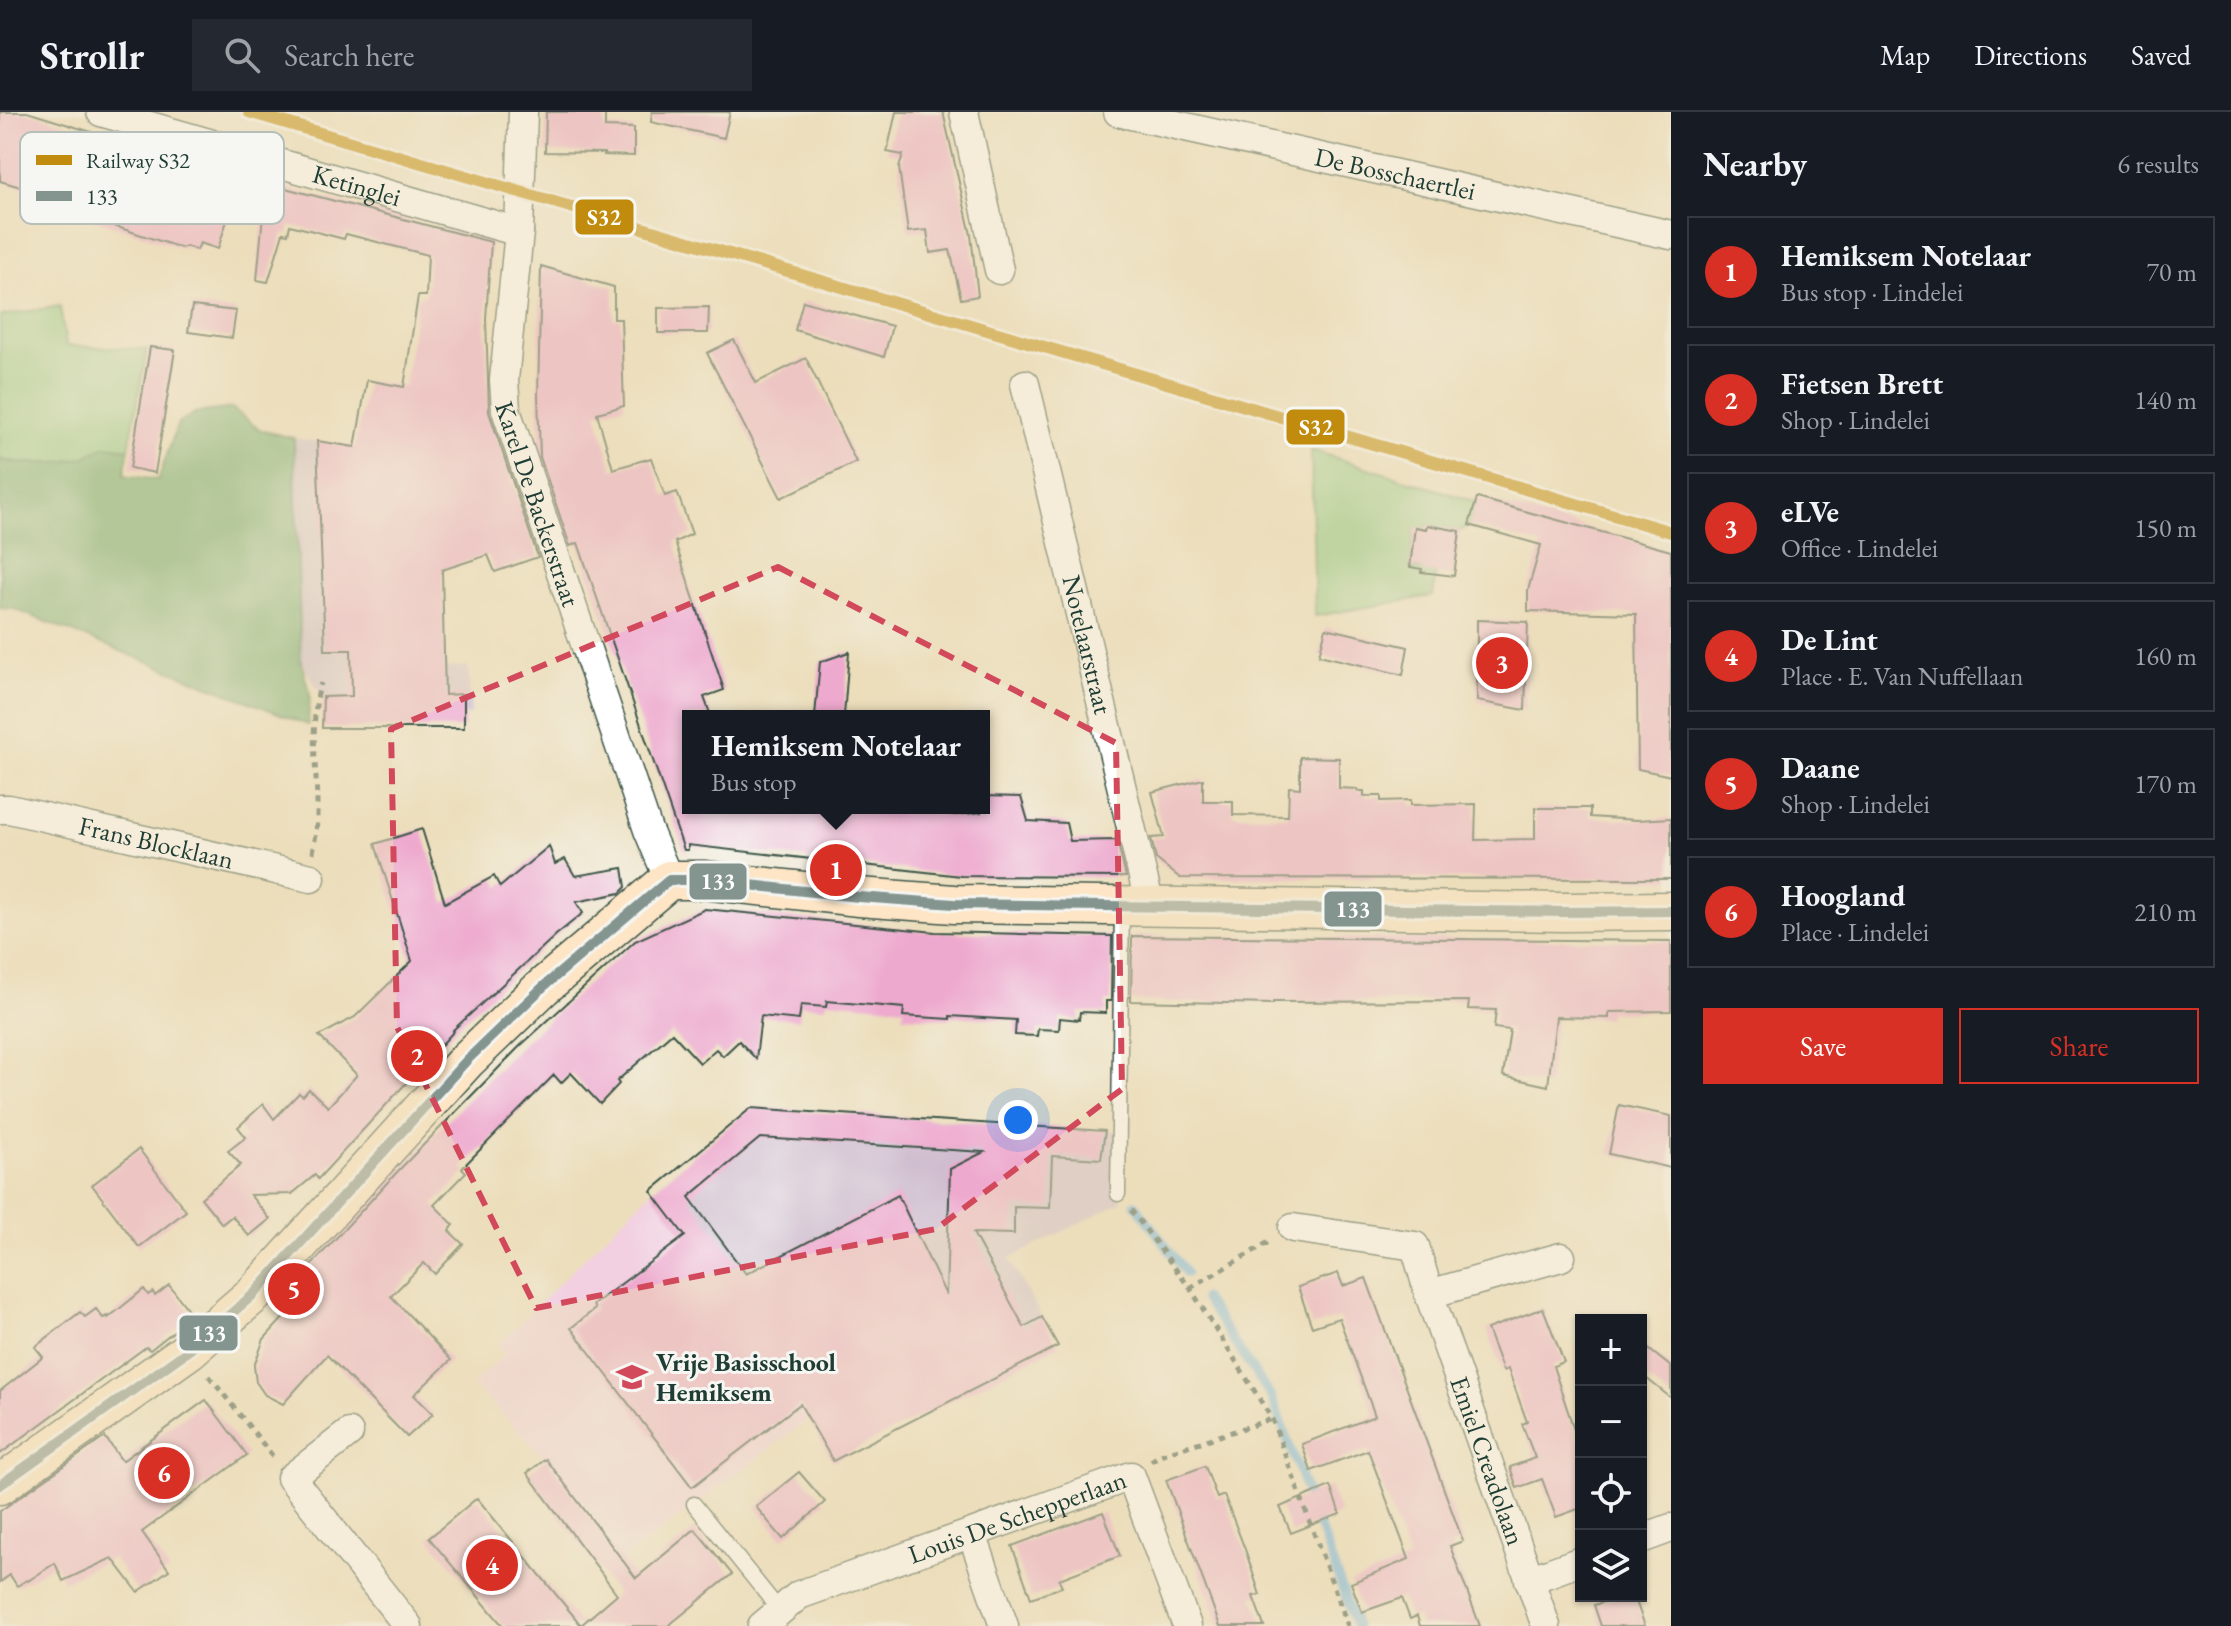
<!DOCTYPE html>
<html lang="en">
<head>
<meta charset="utf-8">
<style>
  :root { --surface:#171b24; --page:#242831; --text:#f1f3f6; --muted:#9ea1a6; --line:#363941; --accent:#d93025 }
  body { margin:0; font-family:"EB Garamond",serif; background:var(--page); color:var(--text) }
  .controls { position:absolute; right:24px; bottom:24px; display:grid; overflow:hidden; border-radius:0px; box-shadow:0 2px 6px #0004 }
  .controls button { width:72px; height:72px; display:grid; place-items:center; padding:0; border:0; border-bottom:2px solid var(--line); background:var(--surface); color:var(--text); font:40px sans-serif }
  .you { position:absolute; left:1018px; top:1008px; width:28px; height:28px; margin:-20px; border:6px solid #fff; border-radius:50%; background:#1a73e8; box-shadow:0 0 0 12px #1a73e833 }
  .badge { display:grid; place-items:center; width:52px; height:52px; border-radius:50%; background:var(--accent); color:#fff; font-size:26px; font-weight:700 }
  .pin { position:absolute; translate:-50% -50%; border:4px solid #fff; box-shadow:0 2px 8px #0006 }
  .popup { position:absolute; left:682px; top:598px; width:308px; height:104px; box-sizing:border-box; display:grid; place-content:center; border-radius:0px; background:var(--surface); filter:drop-shadow(0 2px 6px #0005); font-size:26px; white-space:nowrap; color:var(--muted) }
  .popup b { font-size:30px; color:var(--text) }
  .popup::after { content:''; position:absolute; left:50%; top:100%; margin-left:-16px; border:16px solid transparent; border-top-color:var(--surface) }
  .list { margin:0; padding:0; list-style:none }
  h2 { display:flex; justify-content:space-between; align-items:center; height:104px; margin:0; padding:0 32px; font-size:34px }
  h2 small { font-size:26px; font-weight:400; color:var(--muted) }
  .list li { display:grid; grid-template-columns:52px 1fr auto; gap:24px; align-items:center; box-sizing:border-box; height:112px; margin:0 16px 16px; padding:0 16px; border:2px solid var(--line); border-radius:0px }
  .list b { display:block; font-size:30px; white-space:nowrap }
  .list p { margin:0; font-size:26px; white-space:nowrap; color:var(--muted) }
  .list em { font-size:26px; font-style:normal; color:var(--muted) }
  .actions { display:flex; gap:16px; padding:24px 32px }
  .actions a { flex:1; padding:18px 0; border:2px solid var(--accent); border-radius:0px; text-align:center; font-size:28px; color:var(--accent) }
  .actions .main { background:var(--accent); color:#fff }
  .icon { flex:none; width:44px; height:44px; fill:none; stroke:currentColor; stroke-width:2; stroke-linecap:round; stroke-linejoin:round }
  .map { position:relative; flex:none; width:1671px; height:1514px; overflow:hidden }
  header { display:flex; align-items:center; gap:48px; box-sizing:border-box; height:112px; padding:0 40px; background:var(--surface); border-bottom:2px solid var(--line) }
  header strong { font-size:38px }
  nav { display:flex; gap:44px; margin-inline-start:auto; font-size:28px }
  .search { width:560px; height:72px; background:var(--page); display:flex; align-items:center; gap:20px; box-sizing:border-box; padding:0 28px; border-radius:0px; color:var(--muted); font-size:30px }
  main { display:flex }
  aside { flex:1; background:var(--surface) }
  .map>svg:first-child { display:block }
</style>
</head>
<body>
<header>
<strong>Strollr</strong>
<div class="search"><svg class="icon" aria-label="search" viewBox="0 0 24 24"><circle cx="10" cy="10" r="6"/><path d="M15 15l6 6"/></svg>Search here</div>
<nav><a>Map</a><a>Directions</a><a>Saved</a></nav>
</header>
<main>
<div class="map">
<svg width="1671" height="1514" viewBox="0 0 1671 1514">
  <rect width="100%" height="100%" fill="#f6f6f2"/>
  <filter id="ink" filterUnits="userSpaceOnUse"><feTurbulence type="fractalNoise" baseFrequency=".0125" numOctaves="2"/><feDisplacementMap in="SourceGraphic" scale="16" xChannelSelector="R" yChannelSelector="G"/><feConvolveMatrix kernelMatrix="1 2 1 2 8 2 1 2 1" color-interpolation-filters="sRGB"/></filter>
  <filter id="wash" filterUnits="userSpaceOnUse"><feTurbulence type="fractalNoise" baseFrequency=".006" numOctaves="4" result="noise"/><feDisplacementMap in="SourceGraphic" scale="32" xChannelSelector="R" yChannelSelector="G"/><feGaussianBlur stdDeviation="1.8" result="paint"/><feColorMatrix in="noise" values="0 0 0 0 0 0 0 0 0 0 0 0 0 0 0 0 0 1.4 0 .05"/><feComposite in="paint" operator="in"/></filter>
  <g filter="url(#wash)">
    <rect width="100%" height="100%" fill="#ecdebb"/>
    <path fill="#f2cfe1" d="M 651,1079 L 738,1196 L 776,1250 L 809,1307 L 623,1448 L 546,1347 L 472,1272 L 505,1243 L 499,1232 Z"/>
    <g fill="#cfbdcf">
      <path d="M 294,326 L 439,348 L 445,556 L 468,554 L 471,602 L 464,603 L 464,616 L 322,616 L 323,585 L 301,550 Z"/>
      <path d="M 751,996 L 1118,1019 L 1118,1082 L 1123,1089 L 1009,1147 L 1058,1234 L 833,1349 L 776,1251 L 738,1195 L 651,1079 Z"/>
    </g>
    <g fill="#88c880" stroke="#54825a" stroke-width="2">
      <path d="M 60,194 L 66,234 L 147,237 L 129,337 L 105,334 L 84,346 L 56,351 L 22,351 L 0,348 L 0,204 Z"/>
      <path d="M 1311,338 L 1476,390 L 1470,413 L 1460,419 L 1427,413 L 1426,417 L 1415,416 L 1410,455 L 1436,462 L 1433,484 L 1315,504 Z"/>
    </g>
    <path fill="#6eac6e" stroke="#467451" stroke-width="2" d="M 232,296 L 260,318 L 294,326 L 301,550 L 310,582 L 308,613 L 14,497 L 0,496 L 0,348 L 22,351 L 56,351 L 84,346 L 105,334 L 129,337 L 124,363 L 158,368 L 178,311 L 195,301 Z"/>
    <g fill="none" stroke-linecap="round" stroke-linejoin="round">
      <g stroke="#6ab2e1" stroke-width="9">
        <path d="M 1135,1092 L 1186,1161"/>
        <path d="M 1204,1186 L 1272,1286 L 1356,1514"/>
      </g>
    </g>
    <g id="blocks">
      <g fill="#eea9ce" fill-rule="evenodd">
        <path d="M 0,0 L 27,0 L 211,57 L 241,64 L 218,137 L 200,131 L 197,138 L 186,134 L 181,136 L 90,106 L 93,96 L 0,69 Z"/>
        <path d="M 546,0 L 605,0 L 605,15 L 634,16 L 634,44 L 604,43 L 604,41 L 545,40 Z"/>
        <path d="M 652,0 L 730,0 L 724,26 L 651,10 Z"/>
        <path d="M 896,0 L 943,0 L 971,123 L 978,184 L 961,187 L 950,138 L 930,141 L 927,118 L 908,120 L 899,56 L 903,43 L 887,40 Z"/>
        <path d="M 266,71 L 491,130 L 486,207 L 489,300 L 538,445 L 495,460 L 488,443 L 442,458 L 445,583 L 464,582 L 464,616 L 322,616 L 323,585 L 352,584 L 351,538 L 325,538 L 317,329 L 355,335 L 367,268 L 404,275 L 418,184 L 426,184 L 428,143 L 346,122 L 344,127 L 290,113 L 288,122 L 283,121 L 268,170 L 257,168 Z"/>
        <path d="M 541,154 L 614,175 L 614,207 L 621,207 L 624,294 L 597,301 L 613,357 L 651,346 L 665,384 L 677,380 L 692,422 L 675,430 L 724,578 L 704,585 L 711,604 L 688,604 L 688,696 L 930,696 L 930,700 L 956,703 L 981,700 L 981,696 L 984,696 L 984,684 L 1021,685 L 1028,709 L 1066,711 L 1070,729 L 1117,728 L 1126,765 L 961,764 L 688,733 L 688,738 L 684,738 L 578,431 L 570,434 L 540,345 L 538,283 Z"/>
        <path d="M 803,189 L 892,214 L 884,245 L 795,218 Z"/>
        <path d="M 192,194 L 236,199 L 232,226 L 188,220 Z"/>
        <path d="M 709,195 L 708,221 L 658,221 L 658,196 Z"/>
        <path d="M 734,228 L 756,271 L 806,246 L 856,350 L 781,386 L 707,241 Z"/>
        <path d="M 150,235 L 175,238 L 155,361 L 130,356 Z"/>
        <path d="M 1477,386 L 1671,439 L 1671,664 L 1638,657 L 1636,502 L 1528,499 L 1528,478 L 1541,433 L 1469,413 Z"/>
        <path d="M 1427,413 L 1460,419 L 1454,464 L 1421,460 L 1422,457 L 1410,455 L 1415,415 L 1426,417 Z"/>
        <path d="M 1477,508 L 1528,510 L 1525,598 L 1477,589 Z"/>
        <path d="M 1326,516 L 1408,535 L 1403,563 L 1319,543 Z"/>
        <path d="M 849,540 L 844,604 L 815,604 L 820,550 Z"/>
        <path d="M 1300,645 L 1339,646 L 1339,676 L 1357,677 L 1358,679 L 1364,679 L 1364,684 L 1381,684 L 1381,689 L 1411,688 L 1411,693 L 1476,692 L 1475,728 L 1535,727 L 1535,696 L 1590,696 L 1590,705 L 1637,708 L 1671,706 L 1671,767 L 1180,766 L 1156,747 L 1151,726 L 1164,725 L 1152,680 L 1203,667 L 1203,689 L 1233,689 L 1233,703 L 1288,704 L 1289,675 L 1300,676 Z"/>
        <path d="M 422,717 L 445,791 L 494,764 L 500,775 L 549,734 L 555,752 L 565,747 L 575,764 L 623,756 L 626,775 L 620,781 L 576,790 L 583,801 L 556,823 L 453,918 L 454,919 L 318,1067 L 315,1063 L 292,1082 L 250,1083 L 270,1107 L 249,1124 L 232,1104 L 222,1112 L 201,1086 L 241,1053 L 228,1039 L 246,1025 L 238,1015 L 263,992 L 274,1007 L 299,981 L 303,984 L 309,977 L 328,995 L 357,963 L 319,924 L 355,905 L 412,849 L 375,732 Z"/>
        <path d="M 705,797 L 935,820 L 1112,824 L 1111,889 L 1106,889 L 1106,901 L 1080,900 L 1079,908 L 1060,906 L 1059,918 L 1038,917 L 1037,924 L 1015,923 L 1016,908 L 950,904 L 950,907 L 903,904 L 904,896 L 827,889 L 826,895 L 801,893 L 799,908 L 761,904 L 756,947 L 739,929 L 723,944 L 716,937 L 700,951 L 672,921 L 617,969 L 619,972 L 600,992 L 571,961 L 561,971 L 554,963 L 462,1056 L 466,1060 L 434,1093 L 454,1113 L 449,1119 L 463,1132 L 435,1162 L 424,1151 L 391,1184 L 451,1248 L 414,1283 L 433,1302 L 407,1325 L 327,1243 L 283,1292 L 265,1283 L 256,1270 L 254,1254 L 264,1227 L 287,1202 L 277,1190 L 398,1059 L 520,934 L 635,829 Z"/>
        <path d="M 1132,824 L 1671,829 L 1671,899 L 1609,900 L 1609,906 L 1556,905 L 1548,974 L 1503,964 L 1510,918 L 1494,916 L 1496,898 L 1468,897 L 1469,889 L 1273,890 L 1273,892 L 1131,889 Z"/>
        <path d="M 1619,993 L 1671,1004 L 1671,1056 L 1609,1042 Z"/>
        <path d="M 751,996 L 1105,1019 L 1101,1047 L 1052,1044 L 1050,1096 L 1014,1095 L 1014,1122 L 973,1121 L 1024,1215 L 1042,1205 L 1058,1234 L 833,1349 L 800,1292 L 692,1375 L 571,1216 L 595,1197 L 593,1193 L 685,1124 L 651,1079 ZM 760,1026 L 984,1040 L 950,1057 L 946,1183 L 898,1083 L 746,1162 L 689,1085 Z"/>
        <path d="M 139,1037 L 186,1099 L 139,1135 L 92,1073 Z"/>
        <path d="M 1338,1161 L 1343,1174 L 1366,1166 L 1463,1429 L 1450,1434 L 1480,1514 L 1420,1514 L 1417,1504 L 1410,1507 L 1402,1486 L 1362,1500 L 1351,1471 L 1409,1447 L 1368,1338 L 1311,1359 L 1302,1332 L 1375,1304 L 1339,1206 L 1312,1215 L 1298,1175 Z"/>
        <path d="M 169,1173 L 193,1204 L 150,1238 L 146,1235 L 0,1342 L 0,1279 L 43,1245 L 35,1235 L 80,1200 L 85,1205 L 96,1197 L 103,1206 L 107,1204 L 108,1206 L 144,1177 L 148,1183 L 153,1180 L 155,1184 Z"/>
        <path d="M 1543,1196 L 1564,1250 L 1553,1254 L 1581,1339 L 1581,1396 L 1556,1405 L 1542,1367 L 1517,1376 L 1510,1355 L 1535,1346 L 1522,1312 L 1527,1310 L 1508,1257 L 1503,1259 L 1487,1217 Z"/>
        <path d="M 1641,1231 L 1671,1255 L 1671,1286 L 1641,1262 Z"/>
        <path d="M 206,1288 L 247,1343 L 142,1420 L 169,1458 L 138,1480 L 112,1446 L 63,1469 L 55,1451 L 28,1469 L 27,1468 L 17,1474 L 10,1463 L 0,1470 L 0,1399 L 105,1325 L 122,1349 Z"/>
        <path d="M 546,1347 L 636,1466 L 695,1417 L 732,1462 L 668,1514 L 503,1514 L 429,1426 L 477,1386 L 581,1513 L 617,1482 L 527,1361 Z"/>
        <path d="M 1205,1354 L 1217,1386 L 1224,1383 L 1246,1440 L 1260,1483 L 1253,1484 L 1264,1514 L 1220,1514 L 1186,1422 L 1166,1368 Z"/>
        <path d="M 799,1360 L 825,1390 L 783,1427 L 756,1395 Z"/>
        <path d="M 1330,1374 L 1340,1402 L 1291,1421 L 1280,1395 Z"/>
        <path d="M 1103,1400 L 1120,1444 L 1059,1467 L 1062,1475 L 1031,1486 L 1012,1434 Z"/>
        <path d="M 1620,1484 L 1634,1484 L 1645,1514 L 1601,1514 L 1594,1493 Z"/>
      </g>
    </g>
  </g>
  <g filter="url(#ink)">
    <use href="#blocks" fill-opacity="0" stroke="#3e5548" stroke-width="2"/>
    <g fill="none" stroke-linecap="round" stroke-linejoin="round">
      <defs>
        <g id="lane">
          <path d="M 1118,1082 L 1122,794"/>
          <path d="M 694,1392 L 780,1499"/>
        </g>
        <g id="street">
          <path id="s1" d="M 101,0 L 519,120"/>
          <path id="s2" d="M 523,0 L 519,120 L 504,268 L 506,298 L 648,718 L 669,768"/>
          <path d="M 964,0 L 999,158"/>
          <path id="s3" d="M 1118,0 L 1671,123"/>
          <path id="s4" d="M 1025,272 L 1150,794"/>
          <path id="s5" d="M 0,697 L 9,697 L 311,766"/>
          <path id="s6" d="M 1293,1116 L 1415,1134 L 1429,1182 L 1546,1514"/>
          <path d="M 1429,1182 L 1561,1145"/>
          <path d="M 349,1321 L 291,1366 L 408,1514"/>
          <path d="M 972,1422 L 1004,1514"/>
          <path d="M 1641,1427 L 1671,1416"/>
          <path d="M 1529,1468 L 1581,1449"/>
          <path id="s7" d="M 762,1514 L 799,1483 L 1131,1364 L 1187,1514"/>
        </g>
        <path id="secondary" d="M 0,1373 L 189,1238 L 254,1182 L 467,948 L 543,875 L 669,768 L 703,768 L 859,785 L 954,792 L 1563,800 L 1671,799"/>
      </defs>
      <use href="#lane" stroke="#3e5548" stroke-width="17"/>
      <use href="#street" stroke="#3e5548" stroke-width="31"/>
      <use href="#secondary" stroke="#3e5548" stroke-width="41"/>
      <g stroke="#3e5548" stroke-width="5" stroke-dasharray="6 6" stroke-linecap="butt">
        <path d="M 313,741 C 315,728 317,716 317,703 C 318,662 308,610 321,571"/>
        <path d="M 1131,1098 L 1190,1176 L 1272,1307 L 1348,1514"/>
        <path d="M 1190,1176 L 1269,1130"/>
        <path d="M 209,1264 L 275,1347"/>
        <path d="M 1151,1349 L 1160,1343 L 1272,1307"/>
      </g>
      <use href="#lane" stroke="#fff" stroke-width="14"/>
      <use href="#street" stroke="#fff" stroke-width="28"/>
      <use href="#secondary" stroke="#fde5c5" stroke-width="38"/>
      <defs>
        <path id="bus-1" d="M 0,1373 L 189,1238 L 254,1182 L 467,948 L 543,875 L 669,768 L 703,768 L 859,785 L 954,792 L 1563,800 L 1671,799"/>
      </defs>
      <use href="#bus-1" stroke="#f6f6f2" stroke-width="16"/>
      <use href="#bus-1" stroke="#84948f" stroke-width="10"/>
      <defs>
        <path id="rail-1" d="M 249,0 L 1671,420"/>
      </defs>
      <use href="#rail-1" stroke="#f6f6f2" stroke-width="18"/>
      <use href="#rail-1" stroke="#c18c0d" stroke-width="12"/>
    </g>
  </g>
  <path d="M0 0H1671V1514H0ZM 778,455 L 1116,631 L 1122,977 L 936,1117 L 536,1196 L 397,915 L 391,617 Z" fill="#ecdebb" fill-opacity=".55" fill-rule="evenodd"/>
  <path fill="none" stroke="#d1495b" stroke-width="6" stroke-dasharray="16 10" stroke-linejoin="round" d="M 778,455 L 1116,631 L 1122,977 L 936,1117 L 536,1196 L 397,915 L 391,617 Z"/>
  <defs>
    <symbol id="school-bare" viewBox="-9 -9 18 18"><path d="M0-5L7-2L0 1L-7-2ZM-4 1L0 2.5L4 1V4Q0 6-4 4Z" fill="#d1495b" stroke="#f6f6f2" stroke-width="2.5" paint-order="stroke"/></symbol>
  </defs>
  <g fill-rule="evenodd">
    <use href="#school-bare" x="610" y="1243" width="44" height="44"/>
  </g>
  <g text-anchor="middle" stroke-width="6" stroke-linejoin="round" paint-order="stroke">
    <g font-size="26" fill="#1f3d34" stroke="#f6f6f2">
      <text dy="9" stroke="none"><textPath href="#s3" startOffset="284">De Bosschaertlei</textPath></text>
      <text dy="9" stroke="none"><textPath href="#s1" startOffset="266">Ketinglei</textPath></text>
      <text dy="9" stroke="none"><textPath href="#s2" startOffset="398">Karel De Backerstraat</textPath></text>
      <text dy="9" stroke="none"><textPath href="#s4" startOffset="268">Notelaarstraat</textPath></text>
      <text dy="9" stroke="none"><textPath href="#s5" startOffset="160">Frans Blocklaan</textPath></text>
      <text dy="9" stroke="none"><textPath href="#s6" startOffset="350">Emiel Creadolaan</textPath></text>
      <text dy="9" stroke="none"><textPath href="#s7" startOffset="280">Louis De Schepperlaan</textPath></text>
    </g>
    <g font-size="26" font-weight="bold" fill="#1f3d34" stroke="#f6f6f2" text-anchor="start">
      <text x="656" y="1259">Vrije Basisschool<tspan x="656" dy="30">Hemiksem</tspan></text>
    </g>
  </g>
  <rect x="20" y="20" width="264" height="92" rx="12" fill="#f6f6f2" stroke="#b6beb9" stroke-width="2"/>
  <rect x="36" y="43" width="36" height="10" fill="#c18c0d"/>
  <rect x="36" y="79" width="36" height="10" fill="#84948f"/>
  <g font-size="22" fill="#1f3d34">
    <text x="86" y="56">Railway S32</text>
    <text x="86" y="92">133</text>
  </g>
  <g stroke="#f6f6f2" stroke-width="3">
    <rect x="574" y="86" width="61" height="38" rx="8" fill="#c18c0d"/>
    <rect x="1285" y="296" width="61" height="38" rx="8" fill="#c18c0d"/>
    <rect x="688" y="750" width="60" height="39" rx="8" fill="#84948f"/>
    <rect x="1323" y="778" width="60" height="38" rx="8" fill="#84948f"/>
    <rect x="178" y="1202" width="61" height="38" rx="8" fill="#84948f"/>
  </g>
  <g font-size="22" text-anchor="middle" font-weight="bold" fill="#fff">
    <text x="604" y="113">S32</text>
    <text x="1316" y="323">S32</text>
    <text x="718" y="777">133</text>
    <text x="1353" y="805">133</text>
    <text x="209" y="1229">133</text>
  </g>
</svg>
<div class="controls">
<button>+</button>
<button>−</button>
<button><svg class="icon" aria-label="locate" viewBox="0 0 24 24"><circle cx="12" cy="12" r="6"/><path d="M12 2v4M12 18v4M2 12h4M18 12h4"/></svg></button>
<button><svg class="icon" aria-label="layers" viewBox="0 0 24 24"><path d="M12 4l9 5-9 5-9-5zM3 14l9 5 9-5"/></svg></button>
</div>
<div class="you"></div>
<div class="pin badge" style="left:836px;top:758px">1</div>
<div class="popup"><b>Hemiksem Notelaar</b>Bus stop</div>
<div class="pin badge" style="left:417px;top:944px">2</div>
<div class="pin badge" style="left:1502px;top:551px">3</div>
<div class="pin badge" style="left:492px;top:1453px">4</div>
<div class="pin badge" style="left:294px;top:1177px">5</div>
<div class="pin badge" style="left:164px;top:1361px">6</div>
</div>
<aside>
<h2>Nearby<small>6 results</small></h2>
<ul class="list">
<li><span class="badge">1</span><div><b>Hemiksem Notelaar</b><p>Bus stop · Lindelei</p></div><em>70 m</em></li>
<li><span class="badge">2</span><div><b>Fietsen Brett</b><p>Shop · Lindelei</p></div><em>140 m</em></li>
<li><span class="badge">3</span><div><b>eLVe</b><p>Office · Lindelei</p></div><em>150 m</em></li>
<li><span class="badge">4</span><div><b>De Lint</b><p>Place · E. Van Nuffellaan</p></div><em>160 m</em></li>
<li><span class="badge">5</span><div><b>Daane</b><p>Shop · Lindelei</p></div><em>170 m</em></li>
<li><span class="badge">6</span><div><b>Hoogland</b><p>Place · Lindelei</p></div><em>210 m</em></li>
</ul>
<div class="actions"><a class="main">Save</a><a>Share</a></div>
</aside>
</main>
</body>
</html>
